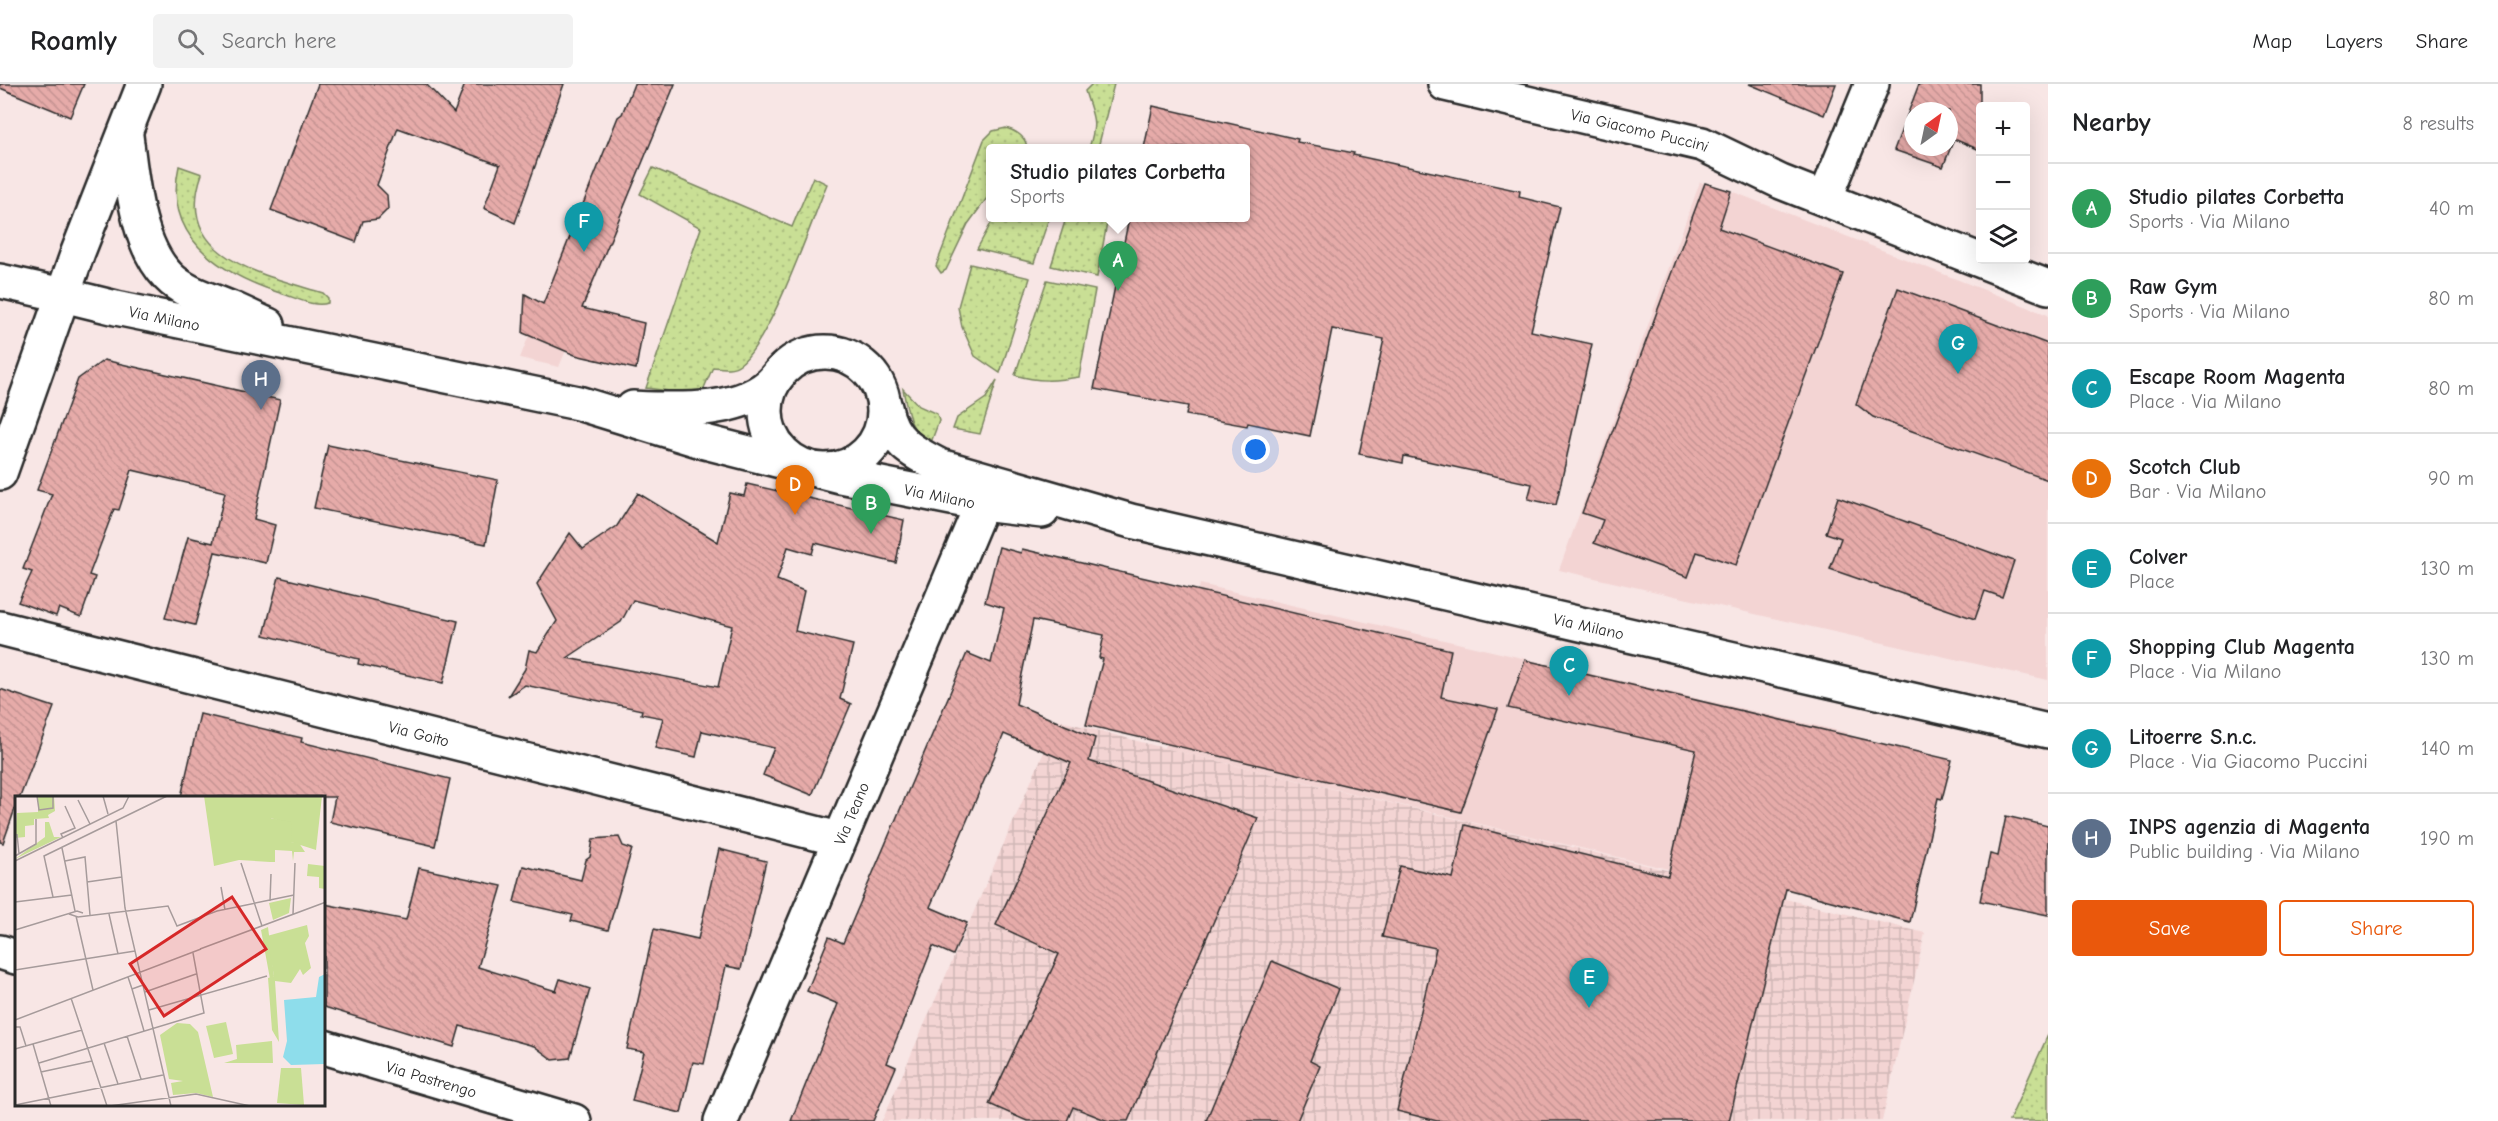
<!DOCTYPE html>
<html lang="en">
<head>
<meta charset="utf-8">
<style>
  :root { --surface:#fff; --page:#f2f2f2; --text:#202124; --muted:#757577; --line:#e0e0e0; --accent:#ea580c }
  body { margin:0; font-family:"Comic Neue",sans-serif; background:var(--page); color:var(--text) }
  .controls { position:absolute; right:18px; top:18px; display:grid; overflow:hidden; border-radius:6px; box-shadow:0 6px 24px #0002 }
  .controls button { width:54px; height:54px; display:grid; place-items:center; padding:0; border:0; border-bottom:2px solid var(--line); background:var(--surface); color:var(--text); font:30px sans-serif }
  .compass { position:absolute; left:1904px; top:18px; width:54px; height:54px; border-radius:50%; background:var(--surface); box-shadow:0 6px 24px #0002; rotate:33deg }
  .you { position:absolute; left:1256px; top:366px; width:21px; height:21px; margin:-15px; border:4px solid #fff; border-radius:50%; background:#1a73e8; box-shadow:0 0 0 9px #1a73e833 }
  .badge { display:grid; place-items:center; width:39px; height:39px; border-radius:50%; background:var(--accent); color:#fff; font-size:20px; font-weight:700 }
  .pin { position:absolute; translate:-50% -50px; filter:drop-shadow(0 2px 3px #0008) }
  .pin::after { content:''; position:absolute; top:32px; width:21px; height:18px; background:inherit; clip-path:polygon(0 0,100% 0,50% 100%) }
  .popup { position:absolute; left:986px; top:60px; width:264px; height:78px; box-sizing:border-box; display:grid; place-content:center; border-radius:6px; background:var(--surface); filter:drop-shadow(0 2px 4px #0005); font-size:20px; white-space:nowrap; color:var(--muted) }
  .popup b { font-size:22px; color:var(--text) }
  .popup::after { content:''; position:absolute; left:50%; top:100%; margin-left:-12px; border:12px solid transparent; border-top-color:var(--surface) }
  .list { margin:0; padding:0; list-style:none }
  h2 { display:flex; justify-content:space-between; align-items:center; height:78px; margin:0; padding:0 24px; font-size:26px }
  h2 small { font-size:20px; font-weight:400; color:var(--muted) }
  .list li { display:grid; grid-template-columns:39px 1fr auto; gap:18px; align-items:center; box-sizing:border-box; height:90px; padding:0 24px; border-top:2px solid var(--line) }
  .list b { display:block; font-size:22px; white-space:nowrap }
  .list p { margin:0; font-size:20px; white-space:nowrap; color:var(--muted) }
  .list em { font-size:20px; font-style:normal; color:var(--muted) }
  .actions { display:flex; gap:12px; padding:18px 24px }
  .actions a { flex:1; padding:14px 0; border:2px solid var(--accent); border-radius:6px; text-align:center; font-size:21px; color:var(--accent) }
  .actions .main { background:var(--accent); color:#fff }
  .icon { flex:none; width:33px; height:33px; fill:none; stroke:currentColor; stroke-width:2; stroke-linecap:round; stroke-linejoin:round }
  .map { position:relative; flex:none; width:2048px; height:1037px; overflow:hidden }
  header { display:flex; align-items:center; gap:36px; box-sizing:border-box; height:84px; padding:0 30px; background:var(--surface); border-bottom:2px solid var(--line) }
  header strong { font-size:28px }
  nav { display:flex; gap:33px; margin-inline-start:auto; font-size:21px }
  .search { width:420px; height:54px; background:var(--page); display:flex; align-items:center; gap:15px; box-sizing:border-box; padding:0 21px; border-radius:6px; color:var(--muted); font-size:22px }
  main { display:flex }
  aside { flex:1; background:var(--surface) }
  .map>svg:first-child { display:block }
</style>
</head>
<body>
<header>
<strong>Roamly</strong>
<div class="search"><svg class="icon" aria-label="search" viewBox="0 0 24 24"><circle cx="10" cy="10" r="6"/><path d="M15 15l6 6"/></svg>Search here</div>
<nav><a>Map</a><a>Layers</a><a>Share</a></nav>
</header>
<main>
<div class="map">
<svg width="2048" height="1037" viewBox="0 0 2048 1037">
  <defs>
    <pattern id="industrial-grid" width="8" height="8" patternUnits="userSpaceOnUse" patternTransform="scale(1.5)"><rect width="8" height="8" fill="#f3d4d3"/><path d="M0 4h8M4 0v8" fill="none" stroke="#d0b6b5"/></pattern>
    <pattern id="grass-dots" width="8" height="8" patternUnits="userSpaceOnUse" patternTransform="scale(1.5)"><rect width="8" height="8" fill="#c9df95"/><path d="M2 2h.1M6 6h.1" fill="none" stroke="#adc081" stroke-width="1.8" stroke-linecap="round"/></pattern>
    <pattern id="building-back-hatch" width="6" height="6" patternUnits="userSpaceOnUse" patternTransform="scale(1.5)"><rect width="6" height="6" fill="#e6aba9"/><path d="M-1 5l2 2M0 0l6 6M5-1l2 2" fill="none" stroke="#c59392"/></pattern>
  </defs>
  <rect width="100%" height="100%" fill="#f8e6e5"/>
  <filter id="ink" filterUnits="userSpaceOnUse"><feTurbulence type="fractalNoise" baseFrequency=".0167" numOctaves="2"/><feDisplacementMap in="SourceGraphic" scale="12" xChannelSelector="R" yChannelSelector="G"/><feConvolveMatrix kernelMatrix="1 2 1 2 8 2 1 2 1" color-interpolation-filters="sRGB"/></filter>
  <g filter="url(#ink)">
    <g fill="#f3d4d3">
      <path d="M 590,98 L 629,114 L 559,283 L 520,274 Z"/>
      <path d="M 1700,98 L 1731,107 L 2048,231 L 2048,596 L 1559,486 Z"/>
      <path d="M 1200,500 L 1848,649 L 1784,813 L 1164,664 Z"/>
    </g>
    <path fill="url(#industrial-grid)" d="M 1058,636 L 1164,664 L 1925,849 L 1882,1037 L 882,1037 Z"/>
    <g fill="url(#grass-dots)" stroke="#7a8560" stroke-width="1.5">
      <path d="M 1092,0 L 1114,0 L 1098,64 L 1089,64 C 1098,36 1093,34 1085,7 Z"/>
      <path d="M 1006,44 C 1016,47 1026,52 1027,64 L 990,64 L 990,110 L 968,140 L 946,186 L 941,189 L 936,182 L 984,56 L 993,47 Z"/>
      <path d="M 179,82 L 202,90 C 172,174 265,191 323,209 L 328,214 L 328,219 C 315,224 296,214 283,210 C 223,191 162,156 179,82 Z"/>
      <path d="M 653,84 L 792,143 L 813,93 L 827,100 C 811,139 770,258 740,280 C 732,286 722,284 713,283 L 701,311 L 646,304 L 701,144 L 640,110 Z"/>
      <path d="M 994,134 L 1049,134 L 1034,179 L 977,165 Z"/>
      <path d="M 1066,134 L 1108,134 L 1097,193 L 1051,182 Z"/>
      <path d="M 970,180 L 1030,194 L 1000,289 L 975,272 L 962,243 L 958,223 Z"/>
      <path d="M 1047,196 L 1095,206 L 1079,293 C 1056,297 1038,298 1015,291 Z"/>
      <path d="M 997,296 L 980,350 L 953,345 L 957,334 L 986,314 Z"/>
      <path d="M 903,305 L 919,322 L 937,330 L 939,337 L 930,361 C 908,344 908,330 903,305 Z"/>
      <path d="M 2048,951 L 2048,1037 L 2009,1037 Z"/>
    </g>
    <g fill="url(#building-back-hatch)" stroke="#2b2b2b" stroke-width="1.5" fill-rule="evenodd">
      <path d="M 0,0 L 84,0 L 70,33 L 0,4 Z"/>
      <path d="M 318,0 L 426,0 L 454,29 L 465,0 L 564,0 L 515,139 L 484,124 L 500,81 L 398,44 L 377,101 L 387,111 L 388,125 L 378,135 L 363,137 L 356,158 L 271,126 Z"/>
      <path d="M 634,0 L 675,0 L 582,224 L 644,239 L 636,285 L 575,271 L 523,249 L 525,210 L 543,220 L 618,33 L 622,30 Z"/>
      <path d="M 1749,0 L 1836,0 L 1824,31 Z"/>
      <path d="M 1919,0 L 1980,0 L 1980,66 L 1954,55 L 1943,83 L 1894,66 ZM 1913,27 L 1949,27 L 1949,63 L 1913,63 Z"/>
      <path d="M 1153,22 L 1298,55 L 1297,58 L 1354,69 L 1353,71 L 1520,107 L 1519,113 L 1560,123 L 1531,247 L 1592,260 L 1556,421 L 1528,415 L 1532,400 L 1404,372 L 1403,379 L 1359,370 L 1384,255 L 1332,245 L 1310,352 L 1248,339 L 1247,342 L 1186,331 L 1188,322 L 1094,305 L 1129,134 L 1245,134 L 1245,64 L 1144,64 Z"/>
      <path d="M 1705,99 L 1731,107 L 1719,144 L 1843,190 L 1736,481 L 1697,468 L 1688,493 L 1594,459 L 1603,436 L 1582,429 Z"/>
      <path d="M 1898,204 L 2048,260 L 2048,396 L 1873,333 L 1856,320 Z"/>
      <path d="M 104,276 L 280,316 L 254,435 L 275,441 L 266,479 L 215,468 L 195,541 L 165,534 L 188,453 L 213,459 L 225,408 L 132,386 L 119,426 L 114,425 L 89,491 L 95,493 L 81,533 L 59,524 L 56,532 L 18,518 L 32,488 L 23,485 L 52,410 L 37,406 L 78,295 Z"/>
      <path d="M 328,361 L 498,396 L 486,460 L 314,424 Z"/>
      <path d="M 747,400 L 904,436 L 896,479 L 815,459 L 812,470 L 788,463 L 777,496 L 804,507 L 795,547 L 853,561 L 840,615 L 851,620 L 812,711 L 763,691 L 774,664 L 702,647 L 696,673 L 655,664 L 663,634 L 641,630 L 642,626 L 525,601 L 508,612 L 525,585 L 529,566 L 537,568 L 557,537 L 537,500 L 570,449 L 583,465 L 617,442 L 638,409 L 718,458 L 730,409 L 744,412 ZM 633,516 L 732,542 L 718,603 L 567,574 L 621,538 Z"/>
      <path d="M 1838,413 L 2014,477 L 2002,513 L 1985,507 L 1975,535 L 1830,485 L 1841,454 L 1826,449 Z"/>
      <path d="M 999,463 L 1021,469 L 1022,465 L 1451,566 L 1441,613 L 1498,625 L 1461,728 L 1086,641 L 1103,575 L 1099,574 L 1104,551 L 1033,536 L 1016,620 L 1095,654 L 1089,677 L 1258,734 L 1128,1037 L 1108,1037 L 1073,1023 L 1067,1037 L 1027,1037 L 989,1020 L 1059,870 L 996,841 L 1071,679 L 1004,650 L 930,823 L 967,839 L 953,871 L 933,862 L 887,979 L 896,983 L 873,1037 L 791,1037 L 838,920 L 807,907 L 829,853 L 843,859 L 967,569 L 991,579 L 1004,524 L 985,518 Z"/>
      <path d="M 279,493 L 458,537 L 443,599 L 358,580 L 359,575 L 264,551 Z"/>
      <path d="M 1525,576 L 1952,676 L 1942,715 L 1938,714 L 1910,838 L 1786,805 L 1729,1037 L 1437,1037 L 1397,1027 L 1436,864 L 1382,853 L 1400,782 L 1453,794 L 1465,741 L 1668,792 L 1696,666 L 1508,624 Z"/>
      <path d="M 0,605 L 54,623 L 20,713 L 16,713 L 16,722 L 3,759 L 0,758 Z"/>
      <path d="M 200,630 L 302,654 L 301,658 L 450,695 L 435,762 L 330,738 L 335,713 L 181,713 Z"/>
      <path d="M 2006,732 L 2048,742 L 2048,831 L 1980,817 L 1990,770 L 1998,772 Z"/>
      <path d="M 619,753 L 623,762 L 632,765 L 608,846 L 571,837 L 573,831 L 514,818 L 523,782 L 581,796 L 586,776 L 590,773 L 593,755 Z"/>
      <path d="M 719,765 L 766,777 L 741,885 L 726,882 L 704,980 L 693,978 L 681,1029 L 632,1017 L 644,968 L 627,965 L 654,845 L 698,855 Z"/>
      <path d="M 419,784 L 502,802 L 478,883 L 556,907 L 560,895 L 590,905 L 570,974 L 553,976 L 534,962 L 460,942 L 454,963 L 324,923 L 324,820 L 406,836 Z"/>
      <path d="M 1272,877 L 1339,905 L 1310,977 L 1320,982 L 1297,1037 L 1206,1037 Z"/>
    </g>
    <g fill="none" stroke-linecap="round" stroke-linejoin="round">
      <defs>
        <g id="minor">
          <path id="s1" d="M 1445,0 L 1702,60 L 1781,98 L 2048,203"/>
          <path d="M 1825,115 L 1872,0"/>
          <path d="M 0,197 L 63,211"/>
          <path id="s2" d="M 0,544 L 839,755"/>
          <path d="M 0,868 L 16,873"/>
          <path id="s3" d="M 324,963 L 574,1037"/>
          <path id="s4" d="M 721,1037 L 982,420"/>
        </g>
        <g id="tertiary">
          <path d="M 126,52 C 132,96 136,159 168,192 C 184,209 209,215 230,224 C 243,229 255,236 268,241"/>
          <path id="s5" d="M 63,211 L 116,224 L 578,319 L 705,358 L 840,392 L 982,420 L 1042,427"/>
          <circle cx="825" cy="327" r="59"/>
          <path id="s6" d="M 885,323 C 891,357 912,368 940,382 L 1131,437 L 2048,647"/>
          <path d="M 633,324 C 677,326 745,330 776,294"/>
          <path d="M 0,389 L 78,168 L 144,0"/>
        </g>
      </defs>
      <use href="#minor" stroke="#2b2b2b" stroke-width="38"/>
      <use href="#tertiary" stroke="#2b2b2b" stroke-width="38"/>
      <use href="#minor" stroke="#fff" stroke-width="33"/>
      <use href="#tertiary" stroke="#fff" stroke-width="33"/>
    </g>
  </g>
  <g text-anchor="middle" stroke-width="4.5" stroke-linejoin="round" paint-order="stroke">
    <g font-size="16" fill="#2b2b2b" stroke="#fff">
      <text dy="6" stroke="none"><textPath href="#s1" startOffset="200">Via Giacomo Puccini</textPath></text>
      <text dy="6" stroke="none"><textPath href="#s5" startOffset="104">Via Milano</textPath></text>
      <text dy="6" stroke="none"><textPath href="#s5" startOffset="900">Via Milano</textPath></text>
      <text dy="6" stroke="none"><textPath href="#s6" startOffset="753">Via Milano</textPath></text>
      <text dy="6" stroke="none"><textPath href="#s2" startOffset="432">Via Goito</textPath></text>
      <text dy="6" stroke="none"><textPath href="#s4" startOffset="334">Via Teano</textPath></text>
      <text dy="6" stroke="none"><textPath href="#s3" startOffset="112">Via Pastrengo</textPath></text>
    </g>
  </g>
  <g transform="translate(15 712)">
    <rect width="310" height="310" fill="#f8e6e5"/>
    <path d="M 23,0 L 39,0 L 40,15 L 33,19 L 34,22 L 19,23 L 19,29 L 10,30 L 10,41 L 0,42 L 2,17 L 23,16 ZM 189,0 L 307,0 L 301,54 L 276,46 L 262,24 L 256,22 L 255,66 L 224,64 L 199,70 ZM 30,26 L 34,26 L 39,41 L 46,41 L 0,63 L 30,41 ZM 253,131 L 259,180 L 255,183 L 246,134 ZM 257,245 L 258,267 L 209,267 L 222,263 L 221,249 Z" fill="#c9df95"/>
    <path d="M 255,22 L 277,26 L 276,46 L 284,47 L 290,56 L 279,56 L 278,65 L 277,55 L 260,54 L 260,66 L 255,66 ZM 292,129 L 294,140 L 290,147 L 296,172 L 288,179 L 285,173 L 276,187 L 260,185 L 264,246 L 257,234 L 253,182 L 259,180 L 252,140 Z" fill="#c9df95"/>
    <path d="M 293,68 L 310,70 L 310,93 L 304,92 L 304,81 L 292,80 ZM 276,102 L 274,117 L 258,124 L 254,107 ZM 211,226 L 218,258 L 199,262 L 191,230 ZM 162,227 L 175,228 L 183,236 L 198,301 L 181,297 L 158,299 L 156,287 L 168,285 L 154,283 L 145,239 Z" fill="#c9df95"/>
    <path d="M 266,272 L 286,272 L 289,309 L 262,307 Z" fill="#c9df95"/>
    <path d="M 310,178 L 310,268 L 276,269 L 268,261 L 272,245 L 269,204 L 301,201 L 304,181 Z" fill="#8eddeb"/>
    <path fill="none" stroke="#a69b9b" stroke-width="1.5" d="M 22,0 L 24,14 L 38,12 L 38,0M 88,0 L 93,18M 63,4 L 75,28M 101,25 L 110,112 L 156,310M 2,38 L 4,58M 48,42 L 46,38 L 60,32 L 50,10M 47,52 L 60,115M 0,60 L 21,48 L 21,23M 0,65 L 108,12 L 114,0M 50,65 L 70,61 L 75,119M 226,67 L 247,130M 72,86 L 107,81M 206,91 L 210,114M 38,101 L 29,60 L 152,0M 255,105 L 256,78M 0,106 L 57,99M 54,118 L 63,121 L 153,110 L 162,130 L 202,115 L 279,99M 94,118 L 103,158M 278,118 L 280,67M 61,120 L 78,194M 0,134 L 62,115 L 68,117M 185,153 L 311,106M 0,174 L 120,155M 113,181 L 117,193 L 128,189M 117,193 L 129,235M 130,196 L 181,178M 56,202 L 92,310M 134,214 L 252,180M 0,224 L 186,153M 0,231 L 5,231 L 11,250M 112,240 L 126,283M 89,247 L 103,288M 18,248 L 36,310M 0,253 L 67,234M 24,267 L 189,217 L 178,157M 26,276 L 77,265M 0,309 L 148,279M 95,310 L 181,298 L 235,310"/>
    <path fill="#d62828" fill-opacity="0.15" stroke="#d62828" stroke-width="3" d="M 217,101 L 251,153 L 149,220 L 115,168 Z"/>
    <rect width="310" height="310" fill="none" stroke="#2b2b2b" stroke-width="3"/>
  </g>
</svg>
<div class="controls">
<button>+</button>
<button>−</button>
<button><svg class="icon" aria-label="layers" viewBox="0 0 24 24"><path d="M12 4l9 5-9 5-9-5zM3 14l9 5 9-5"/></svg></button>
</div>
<svg class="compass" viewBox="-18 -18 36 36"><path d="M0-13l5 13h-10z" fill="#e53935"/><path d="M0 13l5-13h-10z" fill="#757577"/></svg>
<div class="you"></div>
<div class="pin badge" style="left:1118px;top:207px;background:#2e9e5b">A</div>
<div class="popup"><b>Studio pilates Corbetta</b>Sports</div>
<div class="pin badge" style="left:871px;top:450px;background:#2e9e5b">B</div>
<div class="pin badge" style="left:1569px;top:612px;background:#0f9aa8">C</div>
<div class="pin badge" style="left:795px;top:431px;background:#e8710a">D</div>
<div class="pin badge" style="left:1589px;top:924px;background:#0f9aa8">E</div>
<div class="pin badge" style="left:584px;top:168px;background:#0f9aa8">F</div>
<div class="pin badge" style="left:1958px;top:290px;background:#0f9aa8">G</div>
<div class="pin badge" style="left:261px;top:326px;background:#5c6f8a">H</div>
</div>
<aside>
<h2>Nearby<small>8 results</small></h2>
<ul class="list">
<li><span class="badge" style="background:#2e9e5b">A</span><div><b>Studio pilates Corbetta</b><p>Sports · Via Milano</p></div><em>40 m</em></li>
<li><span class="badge" style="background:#2e9e5b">B</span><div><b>Raw Gym</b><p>Sports · Via Milano</p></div><em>80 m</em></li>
<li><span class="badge" style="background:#0f9aa8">C</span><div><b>Escape Room Magenta</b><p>Place · Via Milano</p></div><em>80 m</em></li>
<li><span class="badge" style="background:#e8710a">D</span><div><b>Scotch Club</b><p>Bar · Via Milano</p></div><em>90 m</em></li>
<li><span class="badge" style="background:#0f9aa8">E</span><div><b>Colver</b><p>Place</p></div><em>130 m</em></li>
<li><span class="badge" style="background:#0f9aa8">F</span><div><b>Shopping Club Magenta</b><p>Place · Via Milano</p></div><em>130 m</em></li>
<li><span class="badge" style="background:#0f9aa8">G</span><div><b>Litoerre S.n.c.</b><p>Place · Via Giacomo Puccini</p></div><em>140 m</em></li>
<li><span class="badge" style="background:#5c6f8a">H</span><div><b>INPS agenzia di Magenta</b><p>Public building · Via Milano</p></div><em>190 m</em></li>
</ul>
<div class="actions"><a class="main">Save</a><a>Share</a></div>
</aside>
</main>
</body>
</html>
